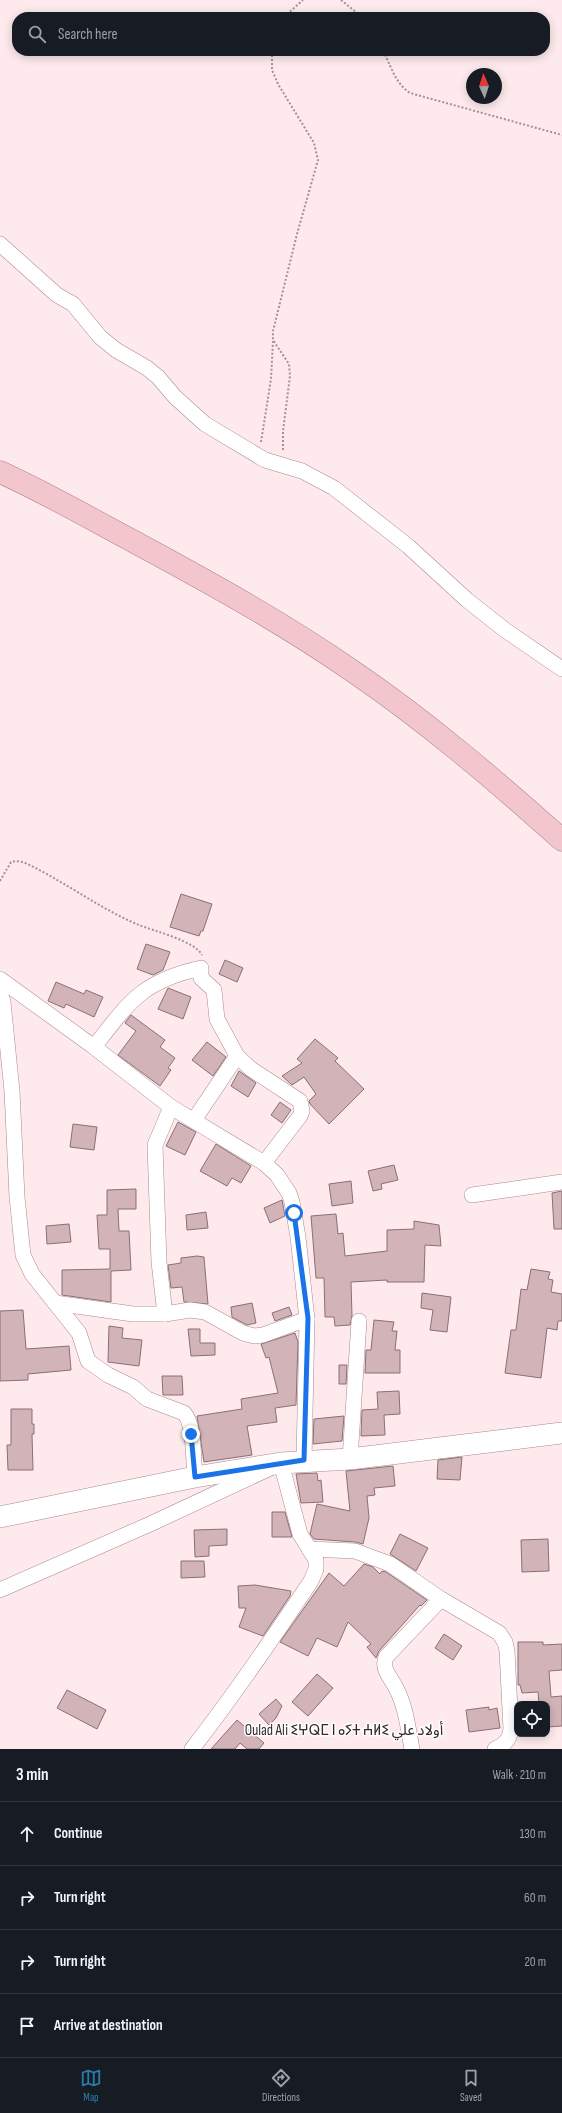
<!DOCTYPE html>
<html lang="en">
<head>
<meta charset="utf-8">
<style>
  :root { --surface:#171b24; --page:#242831; --text:#f1f3f6; --muted:#9ea1a6; --line:#363941; --accent:#287dac }
  body { margin:0; font-family:"Sofia Sans Condensed","Noto Sans Arabic","Noto Sans Tifinagh",sans-serif; background:var(--page); color:var(--text) }
  .controls { position:absolute; right:12px; bottom:12px; display:grid; overflow:hidden; border-radius:8px; box-shadow:0 2px 10px #0003 }
  .controls button { width:36px; height:36px; display:grid; place-items:center; padding:0; border:0; border-bottom:1px solid var(--line); background:var(--surface); color:var(--text); font:20px sans-serif }
  .compass { position:absolute; left:466px; top:68px; width:36px; height:36px; border-radius:50%; background:var(--surface); box-shadow:0 2px 10px #0003; rotate:357deg }
  .stop { position:absolute; width:12px; height:12px; margin:-9px; border:3px solid #1a73e8; border-radius:50%; background:#fff }
  .stop.end { background:#1a73e8; border-color:#fff; box-shadow:0 1px 4px #0008 }
  .list { margin:0; padding:0; list-style:none }
  h2 { display:flex; justify-content:space-between; align-items:center; height:52px; margin:0; padding:0 16px; font-size:17px }
  h2 small { font-size:13px; font-weight:400; color:var(--muted) }
  .list li { display:grid; grid-template-columns:26px 1fr auto; gap:12px; align-items:center; box-sizing:border-box; height:64px; padding:0 16px; border-top:1px solid var(--line) }
  .list b { display:block; font-size:15px; white-space:nowrap }
  .list em { font-size:13px; font-style:normal; color:var(--muted) }
  .icon { flex:none; width:22px; height:22px; fill:none; stroke:currentColor; stroke-width:2; stroke-linecap:round; stroke-linejoin:round }
  .map { position:relative; flex:none; width:562px; height:1749px; overflow:hidden }
  .search { position:absolute; background:var(--surface); box-shadow:0 2px 10px #0003; left:12px; right:12px; top:12px; height:44px; display:flex; align-items:center; gap:10px; box-sizing:border-box; padding:0 14px; border-radius:16px; color:var(--muted); font-size:15px }
  .sheet { height:308px; background:var(--surface) }
  nav { display:flex; justify-content:space-around; align-items:center; box-sizing:border-box; height:56px; border-top:1px solid var(--line); background:var(--surface); font-size:11px; color:var(--muted) }
  nav a { display:grid; justify-items:center; gap:2px }
  nav .on { color:var(--accent) }
  .map>svg:first-child { display:block }
</style>
</head>
<body>
<div class="map">
<svg width="562" height="1749" viewBox="0 0 562 1749">
  <rect width="100%" height="100%" fill="#feeaed"/>
  <g fill="#d2b3b8" stroke="#8b6f73">
    <path d="M 181,894 L 212,904 L 203,931 L 201,931 L 199,936 L 170,927 Z"/>
    <path d="M 146,944 L 170,952 L 163,970 L 153,975 L 137,969 Z"/>
    <path d="M 225,960 L 243,968 L 237,982 L 219,974 Z"/>
    <path d="M 56,982 L 84,994 L 86,990 L 103,997 L 94,1017 L 66,1004 L 64,1008 L 48,1001 Z"/>
    <path d="M 168,988 L 191,997 L 183,1019 L 158,1009 Z"/>
    <path d="M 131,1015 L 165,1040 L 160,1047 L 175,1058 L 168,1068 L 171,1070 L 160,1086 L 118,1055 L 136,1031 L 125,1023 Z"/>
    <path d="M 315,1039 L 338,1058 L 335,1061 L 364,1089 L 329,1124 L 310,1104 L 309,1101 L 316,1094 L 304,1077 L 292,1085 L 282,1076 L 302,1063 L 297,1059 Z"/>
    <path d="M 207,1042 L 226,1057 L 213,1076 L 192,1060 Z"/>
    <path d="M 239,1071 L 256,1083 L 248,1097 L 231,1086 Z"/>
    <path d="M 280,1102 L 291,1110 L 282,1123 L 271,1115 Z"/>
    <path d="M 178,1122 L 196,1132 L 185,1155 L 166,1146 Z"/>
    <path d="M 73,1124 L 97,1127 L 94,1150 L 70,1147 Z"/>
    <path d="M 216,1144 L 251,1166 L 241,1183 L 232,1178 L 227,1186 L 200,1171 Z"/>
    <path d="M 394,1165 L 398,1180 L 381,1184 L 382,1189 L 373,1191 L 368,1171 Z"/>
    <path d="M 351,1181 L 353,1203 L 332,1206 L 329,1184 Z"/>
    <path d="M 136,1189 L 136,1209 L 118,1209 L 119,1231 L 129,1231 L 131,1270 L 111,1271 L 111,1302 L 62,1295 L 62,1270 L 110,1269 L 110,1249 L 99,1249 L 97,1215 L 107,1215 L 107,1190 Z"/>
    <path d="M 562,1191 L 562,1229 L 554,1229 L 552,1193 Z"/>
    <path d="M 282,1200 L 285,1216 L 270,1223 L 264,1208 Z"/>
    <path d="M 206,1212 L 208,1228 L 187,1230 L 186,1215 Z"/>
    <path d="M 336,1214 L 338,1234 L 343,1233 L 345,1256 L 387,1251 L 387,1230 L 414,1229 L 414,1221 L 439,1225 L 441,1246 L 425,1245 L 424,1282 L 387,1282 L 387,1280 L 351,1282 L 352,1316 L 350,1325 L 335,1326 L 334,1317 L 325,1317 L 324,1278 L 316,1278 L 311,1216 Z"/>
    <path d="M 69,1224 L 71,1242 L 47,1244 L 46,1226 Z"/>
    <path d="M 197,1256 L 204,1257 L 208,1304 L 184,1302 L 182,1287 L 171,1288 L 168,1265 L 181,1263 L 181,1258 Z"/>
    <path d="M 531,1269 L 550,1272 L 548,1279 L 553,1280 L 551,1292 L 562,1294 L 562,1321 L 558,1321 L 557,1330 L 547,1328 L 541,1378 L 505,1373 L 511,1330 L 516,1330 L 521,1289 L 527,1290 Z"/>
    <path d="M 422,1293 L 451,1297 L 447,1332 L 430,1330 L 433,1310 L 421,1308 Z"/>
    <path d="M 252,1303 L 256,1323 L 247,1325 L 232,1317 L 231,1307 Z"/>
    <path d="M 289,1307 L 292,1315 L 275,1321 L 272,1313 Z"/>
    <path d="M 23,1310 L 26,1349 L 69,1346 L 71,1370 L 28,1374 L 28,1380 L 0,1381 L 0,1311 Z"/>
    <path d="M 374,1320 L 394,1322 L 392,1331 L 397,1331 L 395,1350 L 400,1350 L 400,1373 L 365,1373 L 366,1350 L 371,1350 Z"/>
    <path d="M 109,1326 L 123,1328 L 122,1338 L 142,1340 L 139,1366 L 108,1362 Z"/>
    <path d="M 188,1329 L 200,1329 L 200,1343 L 215,1343 L 215,1355 L 191,1356 Z"/>
    <path d="M 295,1333 L 298,1342 L 296,1405 L 275,1408 L 277,1422 L 247,1426 L 252,1455 L 204,1462 L 197,1416 L 242,1409 L 241,1399 L 278,1393 L 269,1357 L 266,1358 L 261,1344 Z"/>
    <path d="M 339,1365 L 347,1365 L 346,1384 L 339,1384 Z"/>
    <path d="M 162,1376 L 182,1376 L 183,1395 L 163,1395 Z"/>
    <path d="M 399,1391 L 400,1414 L 384,1415 L 385,1435 L 361,1436 L 362,1410 L 378,1409 L 377,1392 Z"/>
    <path d="M 11,1409 L 32,1409 L 32,1424 L 34,1424 L 34,1434 L 32,1434 L 33,1470 L 8,1470 L 7,1445 L 11,1445 Z"/>
    <path d="M 344,1416 L 342,1441 L 313,1444 L 314,1419 Z"/>
    <path d="M 462,1457 L 460,1480 L 437,1479 L 438,1460 Z"/>
    <path d="M 393,1466 L 395,1486 L 374,1488 L 375,1495 L 367,1496 L 369,1518 L 363,1544 L 355,1542 L 314,1539 L 310,1534 L 317,1504 L 350,1511 L 346,1471 Z"/>
    <path d="M 317,1473 L 318,1481 L 321,1480 L 323,1502 L 301,1503 L 296,1474 Z"/>
    <path d="M 272,1512 L 285,1512 L 292,1537 L 272,1537 Z"/>
    <path d="M 227,1529 L 227,1545 L 209,1546 L 209,1556 L 195,1557 L 194,1530 Z"/>
    <path d="M 400,1534 L 428,1548 L 416,1571 L 390,1554 Z"/>
    <path d="M 548,1539 L 549,1571 L 522,1572 L 521,1540 Z"/>
    <path d="M 181,1561 L 204,1561 L 205,1577 L 181,1578 Z"/>
    <path d="M 364,1564 L 373,1567 L 380,1574 L 382,1571 L 386,1572 L 427,1600 L 421,1606 L 420,1605 L 379,1651 L 376,1658 L 367,1647 L 371,1644 L 348,1622 L 337,1647 L 317,1638 L 308,1656 L 280,1642 L 329,1573 L 344,1586 Z"/>
    <path d="M 255,1585 L 291,1591 L 290,1596 L 263,1636 L 239,1627 L 246,1608 L 239,1608 L 238,1586 Z"/>
    <path d="M 444,1634 L 462,1646 L 453,1660 L 435,1648 Z"/>
    <path d="M 518,1642 L 543,1642 L 543,1645 L 562,1644 L 562,1670 L 549,1671 L 551,1697 L 562,1696 L 562,1726 L 547,1727 L 547,1704 L 539,1704 L 538,1692 L 522,1693 L 520,1685 L 518,1685 Z"/>
    <path d="M 317,1674 L 333,1688 L 308,1716 L 292,1702 Z"/>
    <path d="M 67,1690 L 106,1710 L 97,1729 L 57,1708 Z"/>
    <path d="M 276,1699 L 282,1706 L 276,1718 L 269,1725 L 259,1714 Z"/>
    <path d="M 489,1707 L 489,1710 L 497,1708 L 500,1728 L 469,1732 L 466,1710 Z"/>
    <path d="M 237,1720 L 264,1743 L 259,1749 L 247,1749 L 240,1743 L 235,1749 L 211,1749 Z"/>
  </g>
  <g fill="none" stroke-linecap="round" stroke-linejoin="round">
    <defs>
      <g id="minor">
        <path d="M 0,244 L 57,295 L 73,304 L 100,337 L 116,350 L 147,368 L 158,377 L 175,397 L 205,424 L 265,460 L 302,471 L 334,488 L 408,546 L 467,600 L 505,630 L 562,669"/>
        <path d="M 0,979 L 94,1047 L 171,1107 L 264,1163 L 277,1175 L 289,1193 L 292,1202 L 298,1237 L 307,1319 L 304,1460"/>
        <path d="M 0,992 L 3,1002 L 12,1091 L 17,1197 L 23,1255 L 32,1274 L 79,1333 L 88,1361 L 108,1375 L 133,1387 L 147,1399 L 184,1413 C 195,1424 193,1461 195,1477"/>
        <path d="M 94,1047 C 129,1002 142,981 201,968 L 201,978 L 214,990 L 217,1019 L 237,1056 L 251,1069 L 300,1101 L 302,1111 L 300,1116 L 264,1163"/>
        <path d="M 194,1120 L 237,1056"/>
        <path d="M 472,1195 L 562,1182"/>
        <path d="M 55,1303 L 133,1314 L 165,1314 L 190,1310 L 205,1312 L 243,1333 L 254,1336 L 263,1335 L 307,1319"/>
        <path d="M 165,1314 L 159,1262 L 155,1145 L 171,1107"/>
        <path d="M 350,1459 L 359,1321"/>
        <path d="M 309,1549 L 355,1551 L 390,1564 L 441,1599 L 499,1633 L 505,1642 L 507,1651 L 511,1729 C 510,1739 505,1745 495,1749"/>
        <path d="M 0,1590 L 148,1525 L 281,1463 L 300,1534 L 316,1560 L 316,1569 L 311,1581 C 273,1638 234,1695 192,1749"/>
        <path d="M 412,1749 C 408,1728 406,1707 396,1688 C 391,1677 381,1670 386,1657 L 441,1599"/>
      </g>
      <path id="secondary" d="M 0,1517 L 195,1477 L 281,1463 L 350,1459 L 562,1433"/>
      <path id="trunk" d="M 0,472 C 44,492 86,516 129,539 C 205,580 280,621 351,670 C 426,721 495,780 562,840"/>
    </defs>
    <use href="#minor" stroke="#a78a8e" stroke-width="16"/>
    <use href="#secondary" stroke="#a78a8e" stroke-width="22"/>
    <use href="#trunk" stroke="#ad858c" stroke-width="23"/>
    <g stroke="#a29295" stroke-width="2" stroke-dasharray="2 2" stroke-linecap="butt">
      <path d="M 341,0 L 362,17"/>
      <path d="M 284,17 L 303,0"/>
      <path d="M 272,51 L 272,70 L 278,84 L 314,143 L 318,160 L 297,234 L 273,331 L 273,340 L 289,364 L 290,376 L 283,431 L 283,451"/>
      <path d="M 383,51 C 392,67 394,82 410,93 L 562,135"/>
      <path d="M 261,442 L 271,379 L 273,341"/>
      <path d="M 0,881 L 11,862 L 16,861 L 23,862 C 63,880 98,908 139,925 C 154,931 195,941 202,955"/>
    </g>
    <use href="#minor" stroke="#fff" stroke-width="15"/>
    <use href="#secondary" stroke="#fff" stroke-width="21"/>
    <use href="#trunk" stroke="#f2c6cc" stroke-width="22"/>
  </g>
  <g fill="none" stroke-linecap="round" stroke-linejoin="round">
    <path stroke="#1a73e8" stroke-width="5" d="M 191,1434 L 195,1477 L 304,1460 L 308,1318 L 294,1213"/>
  </g>
  <g text-anchor="middle" stroke-width="3" stroke-linejoin="round" paint-order="stroke">
    <g font-size="15" fill="#35292b" stroke="#fff">
      <text x="344" y="1735">Oulad Ali ⵉⵖⵕⵎ ⵏ ⴰⵢⵜ ⵄⵍⵉ أولاد علي</text>
    </g>
  </g>
</svg>
<div class="controls">
<button><svg class="icon" aria-label="locate" viewBox="0 0 24 24"><circle cx="12" cy="12" r="6"/><path d="M12 2v4M12 18v4M2 12h4M18 12h4"/></svg></button>
</div>
<svg class="compass" viewBox="-18 -18 36 36"><path d="M0-13l5 13h-10z" fill="#e53935"/><path d="M0 13l5-13h-10z" fill="#9ea1a6"/></svg>
<div class="stop" style="left:294px;top:1213px"></div>
<div class="stop end" style="left:191px;top:1434px"></div>
<div class="search"><svg class="icon" aria-label="search" viewBox="0 0 24 24"><circle cx="10" cy="10" r="6"/><path d="M15 15l6 6"/></svg>Search here</div>
</div>
<section class="sheet">
<h2>3 min<small>Walk · 210 m</small></h2>
<ul class="list">
<li><svg class="icon" aria-label="ahead" viewBox="0 0 24 24"><path d="M12 20V5M6 11l6-6 6 6"/></svg><div><b>Continue</b></div><em>130 m</em></li>
<li><svg class="icon" aria-label="right" viewBox="0 0 24 24"><path d="M7 20v-9h11M14 6l5 5-5 5"/></svg><div><b>Turn right</b></div><em>60 m</em></li>
<li><svg class="icon" aria-label="right" viewBox="0 0 24 24"><path d="M7 20v-9h11M14 6l5 5-5 5"/></svg><div><b>Turn right</b></div><em>20 m</em></li>
<li><svg class="icon" aria-label="arrive" viewBox="0 0 24 24"><path d="M6 21V4h12l-3 4 3 4H6"/></svg><div><b>Arrive at destination</b></div></li>
</ul>
</section>
<nav>
<a class="on"><svg class="icon" aria-label="map" viewBox="0 0 24 24"><path d="M3 6l6-2 6 2 6-2v14l-6 2-6-2-6 2zM9 4v14M15 6v14"/></svg>Map</a>
<a><svg class="icon" aria-label="directions" viewBox="0 0 24 24"><path d="M12 3l9 9-9 9-9-9zM9 14v-3h6M13 9l2 2-2 2"/></svg>Directions</a>
<a><svg class="icon" aria-label="saved" viewBox="0 0 24 24"><path d="M7 4h10v16l-5-4-5 4z"/></svg>Saved</a>
</nav>
</body>
</html>
